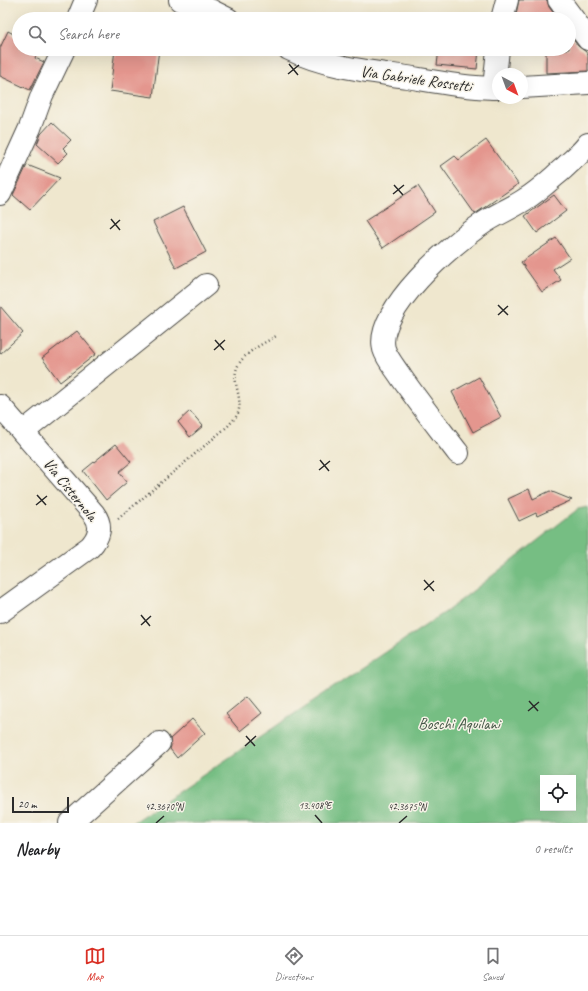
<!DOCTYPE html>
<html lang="en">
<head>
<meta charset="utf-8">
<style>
  :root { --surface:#fff; --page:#f2f2f2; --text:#202124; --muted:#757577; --line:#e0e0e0; --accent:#d93025 }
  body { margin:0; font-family:Caveat,sans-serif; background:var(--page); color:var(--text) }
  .controls { position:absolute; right:12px; bottom:12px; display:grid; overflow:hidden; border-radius:0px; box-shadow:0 4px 16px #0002 }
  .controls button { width:36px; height:36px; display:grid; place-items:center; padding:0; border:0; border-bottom:1px solid var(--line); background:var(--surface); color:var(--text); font:20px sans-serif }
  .compass { position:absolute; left:492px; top:68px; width:36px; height:36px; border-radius:50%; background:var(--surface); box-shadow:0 4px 16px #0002; rotate:139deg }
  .scale { position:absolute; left:12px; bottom:10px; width:57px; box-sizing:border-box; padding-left:4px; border:2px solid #2b2b2b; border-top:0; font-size:11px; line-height:14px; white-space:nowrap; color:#2b2b2b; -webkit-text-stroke:3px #f7f3e8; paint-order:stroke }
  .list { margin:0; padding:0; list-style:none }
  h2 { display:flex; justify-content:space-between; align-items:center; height:52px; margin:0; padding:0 16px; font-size:17px }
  h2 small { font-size:13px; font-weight:400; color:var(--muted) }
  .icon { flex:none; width:22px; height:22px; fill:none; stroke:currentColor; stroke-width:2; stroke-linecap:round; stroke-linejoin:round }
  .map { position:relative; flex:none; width:588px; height:823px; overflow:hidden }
  .search { position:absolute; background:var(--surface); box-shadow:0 4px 16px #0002; left:12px; right:12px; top:12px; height:44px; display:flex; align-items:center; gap:10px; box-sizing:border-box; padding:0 14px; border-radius:22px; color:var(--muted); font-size:15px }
  .sheet { height:112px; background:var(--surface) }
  nav { display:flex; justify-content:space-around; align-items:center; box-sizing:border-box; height:56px; border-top:1px solid var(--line); background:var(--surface); font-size:11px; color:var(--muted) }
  nav a { display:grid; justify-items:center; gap:2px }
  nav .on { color:var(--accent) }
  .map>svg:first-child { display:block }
</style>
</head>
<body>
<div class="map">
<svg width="588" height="823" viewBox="0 0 588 823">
  <rect width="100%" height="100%" fill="#f7f3e8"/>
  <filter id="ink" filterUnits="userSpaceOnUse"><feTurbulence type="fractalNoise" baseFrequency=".025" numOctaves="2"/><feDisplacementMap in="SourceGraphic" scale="8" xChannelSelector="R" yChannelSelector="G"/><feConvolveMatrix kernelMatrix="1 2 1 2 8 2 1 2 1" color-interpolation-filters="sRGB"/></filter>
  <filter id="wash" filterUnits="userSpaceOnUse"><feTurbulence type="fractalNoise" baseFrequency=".012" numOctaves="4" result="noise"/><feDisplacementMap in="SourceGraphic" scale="16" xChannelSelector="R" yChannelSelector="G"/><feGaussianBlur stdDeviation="0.9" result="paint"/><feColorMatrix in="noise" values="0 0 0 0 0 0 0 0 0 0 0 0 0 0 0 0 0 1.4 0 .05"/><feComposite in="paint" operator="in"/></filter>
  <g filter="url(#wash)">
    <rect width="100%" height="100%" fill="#efe7ce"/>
    <path fill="#76be83" stroke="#507457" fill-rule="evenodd" d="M 588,507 L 588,823 L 132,823 L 447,611 L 578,509 ZM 543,778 L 573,778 L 573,808 L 543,808 Z"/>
    <g id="blocks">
      <g fill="#e4968e">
        <path d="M 519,0 L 547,0 L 549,7 L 558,19 L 515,19 Z"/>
        <path d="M 8,31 L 19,37 L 19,49 L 39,49 L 35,58 L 44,62 L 30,90 L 0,76 L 0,48 Z"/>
        <path d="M 569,34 L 578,46 L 585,51 L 588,55 L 588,71 L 546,73 L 546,49 L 569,49 Z"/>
        <path d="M 115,49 L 159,49 L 153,97 L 110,91 Z"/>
        <path d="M 439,49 L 479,49 L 477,69 L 437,65 Z"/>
        <path d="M 52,122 L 71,140 L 63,148 L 68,153 L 58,163 L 37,144 L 41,134 Z"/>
        <path d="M 486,140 L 518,184 L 475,214 L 441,166 L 455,156 L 459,160 Z"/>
        <path d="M 27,165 L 60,178 L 30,210 L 13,195 Z"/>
        <path d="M 418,186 L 435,212 L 383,248 L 365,221 Z"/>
        <path d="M 554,195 L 566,211 L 537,233 L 525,216 Z"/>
        <path d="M 183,207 L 206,252 L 176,268 L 153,222 Z"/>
        <path d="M 556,238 L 570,258 L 553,269 L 561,280 L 542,292 L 521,262 Z"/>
        <path d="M 0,306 L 23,333 L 0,354 Z"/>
        <path d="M 77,331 L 96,354 L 60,382 L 42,358 Z"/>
        <path d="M 479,377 L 501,417 L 473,432 L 452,392 Z"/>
        <path d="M 190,411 L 203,426 L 190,437 L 178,422 Z"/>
        <path d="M 116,444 L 131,462 L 119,472 L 127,482 L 106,500 L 83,471 Z"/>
        <path d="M 529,489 L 533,499 L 550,491 L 572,500 L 537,516 L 536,513 L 519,521 L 508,499 Z"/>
        <path d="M 248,696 L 262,713 L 240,731 L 226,714 Z"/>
        <path d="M 192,719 L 205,733 L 177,758 L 170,749 L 171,746 L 170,739 Z"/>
      </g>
    </g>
  </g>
  <g filter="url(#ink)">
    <use href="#blocks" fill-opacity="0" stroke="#484743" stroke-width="1"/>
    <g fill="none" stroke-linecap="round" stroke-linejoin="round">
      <defs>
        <g id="minor">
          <path d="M 180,0 L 212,11 L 228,19"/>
          <path d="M 559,0 L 588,39"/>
          <path d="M 78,19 L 86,0"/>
          <path d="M 502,19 L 507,0"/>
          <path d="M 289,49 C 326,67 367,71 407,77 C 437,82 468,88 498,88"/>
          <path d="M 522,87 L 588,83"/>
          <path d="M 494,88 L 498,49"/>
          <path d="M 0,194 L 30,128 L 42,95 L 64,49"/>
          <path d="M 0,406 L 94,514 C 103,526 99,537 90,547 L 0,612"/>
          <path d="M 23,432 L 206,285"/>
          <path d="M 458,453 C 439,428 419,403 401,377 C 396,369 387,359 384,349 C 374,311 453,243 482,224 C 495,215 510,209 524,200 C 539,191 551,179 564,168 C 572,160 582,153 588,144"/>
          <path d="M 70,823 L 159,743"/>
        </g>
      </defs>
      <use href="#minor" stroke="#484743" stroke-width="24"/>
      <path stroke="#484743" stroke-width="2.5" stroke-dasharray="1 3" stroke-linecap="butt" d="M 118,519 L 228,426 C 231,422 236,418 238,413 C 245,392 222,374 249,353 C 257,346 268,341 278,335"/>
      <use href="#minor" stroke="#fff" stroke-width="22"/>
    </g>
  </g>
  <path fill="none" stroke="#2b2b2b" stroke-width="1.5" d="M 289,64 L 298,75M 288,74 L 299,65M 394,185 L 403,195M 393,194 L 404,185M 111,219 L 120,230M 110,229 L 120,220M 498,305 L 508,315M 498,315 L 508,306M 215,340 L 224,350M 214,350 L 225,340M 320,460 L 329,471M 319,470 L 330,461M 37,495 L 46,505M 36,505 L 47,496M 424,580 L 434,591M 424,590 L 434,581M 141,615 L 150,626M 141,625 L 151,616M 529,701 L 538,711M 528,711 L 539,702M 246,736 L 255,746M 245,746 L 256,736M 315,815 L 322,823M 156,823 L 164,816M 399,823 L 407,816"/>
  <g text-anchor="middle" stroke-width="3" stroke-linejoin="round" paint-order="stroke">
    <g font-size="16" fill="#2b2b2b" stroke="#f7f3e8">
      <text transform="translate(416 78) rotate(8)" y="6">Via Gabriele Rossetti</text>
      <text transform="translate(71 489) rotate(51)" y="6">Via Cisternola</text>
    </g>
    <g font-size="16" fill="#455847" stroke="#f7f3e8">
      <text x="459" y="729">Boschi Aquilani</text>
    </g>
  </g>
  <g font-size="10" text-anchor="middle" fill="#2b2b2b" stroke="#f7f3e8" stroke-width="3" stroke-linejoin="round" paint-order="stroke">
    <text x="315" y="809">13.408°E</text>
    <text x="164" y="810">42.3670°N</text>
    <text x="407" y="810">42.3675°N</text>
  </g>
</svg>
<div class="controls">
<button><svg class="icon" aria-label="locate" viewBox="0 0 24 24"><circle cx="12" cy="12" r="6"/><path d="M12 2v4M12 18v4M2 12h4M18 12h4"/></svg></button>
</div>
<svg class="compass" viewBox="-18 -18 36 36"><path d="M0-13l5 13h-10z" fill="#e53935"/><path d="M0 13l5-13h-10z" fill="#757577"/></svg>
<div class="scale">20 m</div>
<div class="search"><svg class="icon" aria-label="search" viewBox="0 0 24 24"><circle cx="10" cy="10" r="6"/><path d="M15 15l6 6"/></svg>Search here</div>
</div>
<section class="sheet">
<h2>Nearby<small>0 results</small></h2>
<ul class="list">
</ul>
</section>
<nav>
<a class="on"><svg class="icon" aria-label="map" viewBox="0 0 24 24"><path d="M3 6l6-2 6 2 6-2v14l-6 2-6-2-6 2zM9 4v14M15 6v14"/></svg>Map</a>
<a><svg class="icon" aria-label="directions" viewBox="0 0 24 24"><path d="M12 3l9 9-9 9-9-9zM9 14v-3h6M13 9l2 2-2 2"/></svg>Directions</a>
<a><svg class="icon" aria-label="saved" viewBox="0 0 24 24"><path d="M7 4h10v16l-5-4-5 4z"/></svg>Saved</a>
</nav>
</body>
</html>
